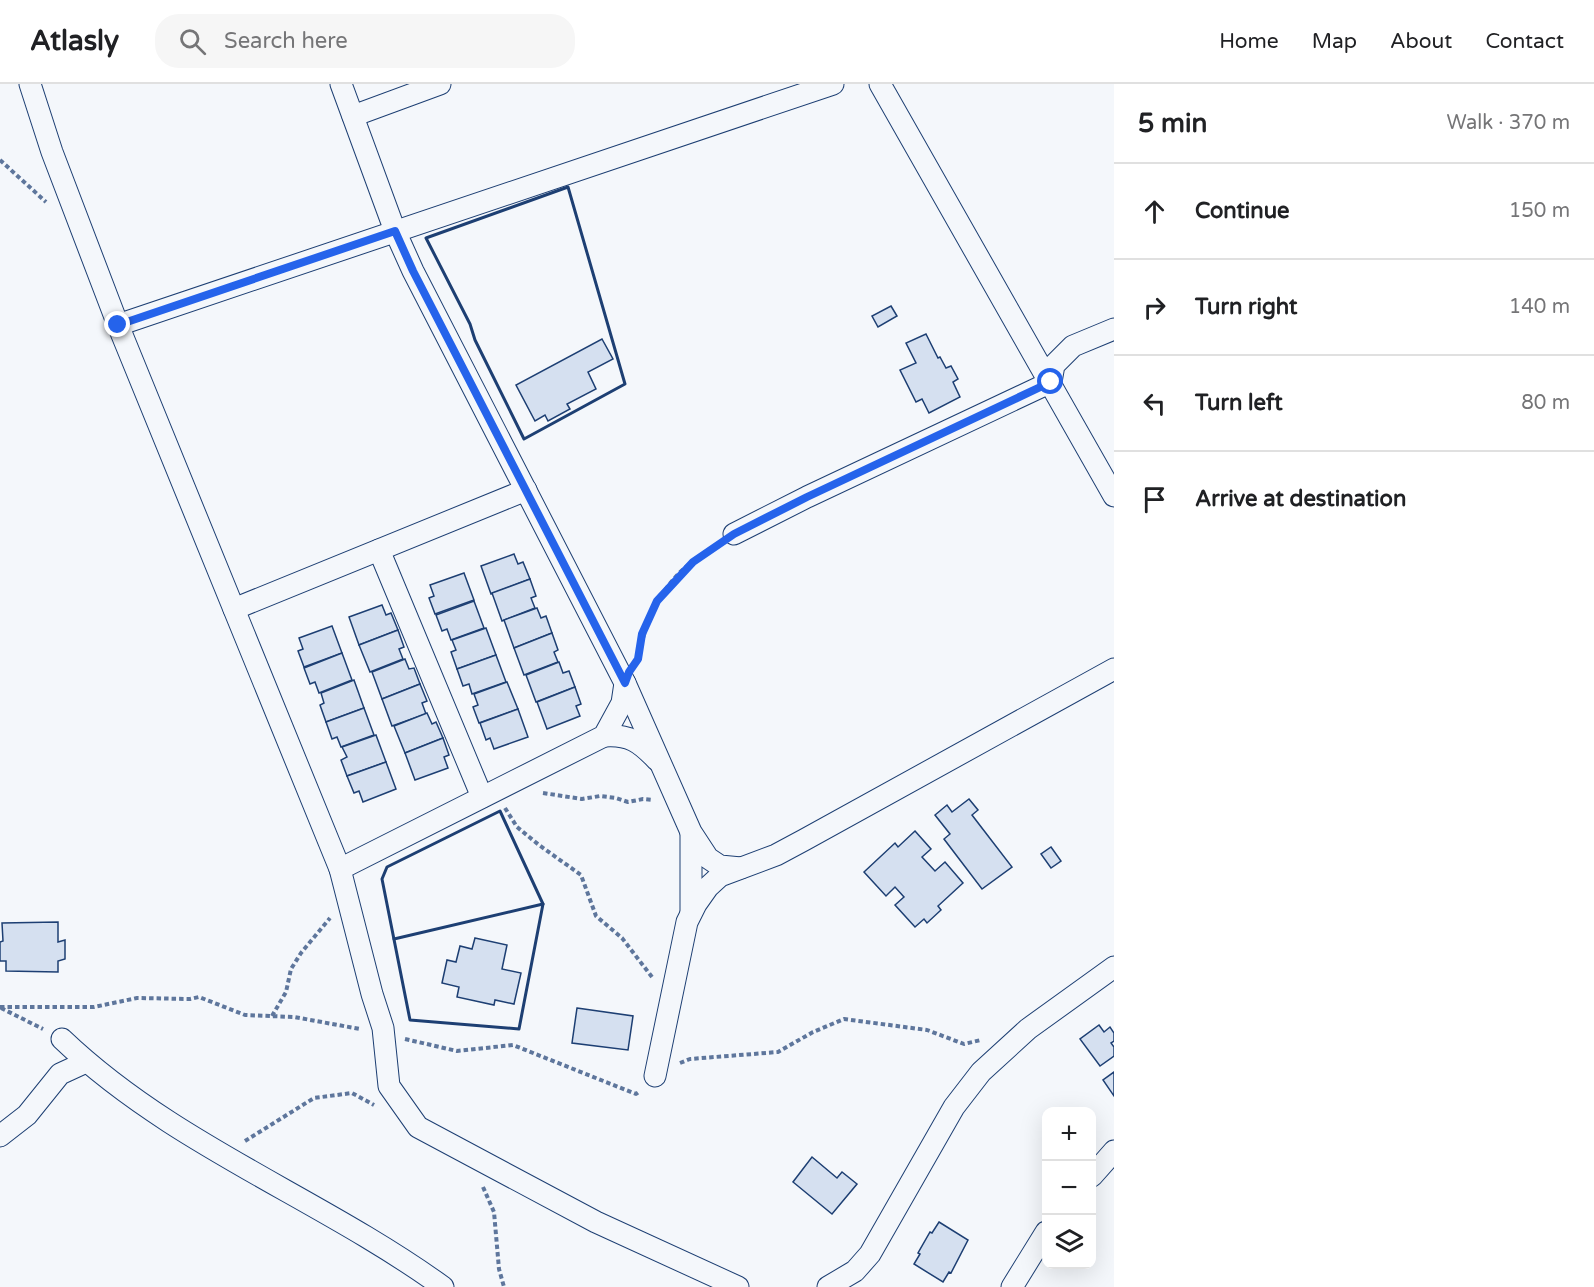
<!DOCTYPE html>
<html lang="en">
<head>
<meta charset="utf-8">
<style>
  :root { --surface:#fff; --page:#f6f6f6; --text:#202124; --muted:#757577; --line:#e0e0e0 }
  body { margin:0; font-family:"Varela Round",sans-serif; background:var(--page); color:var(--text) }
  .controls { position:absolute; right:18px; bottom:18px; display:grid; overflow:hidden; border-radius:12px; box-shadow:0 6px 24px #0002 }
  .controls button { width:54px; height:54px; display:grid; place-items:center; padding:0; border:0; border-bottom:2px solid var(--line); background:var(--surface); color:var(--text); font:30px sans-serif }
  .stop { position:absolute; width:18px; height:18px; margin:-14px; border:4px solid #2563eb; border-radius:50%; background:#fff }
  .stop.end { background:#2563eb; border-color:#fff; box-shadow:0 2px 6px #0008 }
  .list { margin:0; padding:0; list-style:none }
  h2 { display:flex; justify-content:space-between; align-items:center; height:78px; margin:0; padding:0 24px; font-size:26px }
  h2 small { font-size:20px; font-weight:400; color:var(--muted) }
  .list li { display:grid; grid-template-columns:39px 1fr auto; gap:18px; align-items:center; box-sizing:border-box; height:96px; padding:0 24px; border-top:2px solid var(--line) }
  .list b { display:block; font-size:22px; white-space:nowrap }
  .list em { font-size:20px; font-style:normal; color:var(--muted) }
  .icon { flex:none; width:33px; height:33px; fill:none; stroke:currentColor; stroke-width:2; stroke-linecap:round; stroke-linejoin:round }
  .map { position:relative; flex:none; width:1114px; height:1203px; overflow:hidden }
  header { display:flex; align-items:center; gap:36px; box-sizing:border-box; height:84px; padding:0 30px; background:var(--surface); border-bottom:2px solid var(--line) }
  header strong { font-size:28px }
  nav { display:flex; gap:33px; margin-inline-start:auto; font-size:21px }
  .search { width:420px; height:54px; background:var(--page); display:flex; align-items:center; gap:15px; box-sizing:border-box; padding:0 21px; border-radius:24px; color:var(--muted); font-size:22px }
  main { display:flex }
  aside { flex:1; background:var(--surface) }
  .map>svg:first-child { display:block }
</style>
</head>
<body>
<header>
<strong>Atlasly</strong>
<div class="search"><svg class="icon" aria-label="search" viewBox="0 0 24 24"><circle cx="10" cy="10" r="6"/><path d="M15 15l6 6"/></svg>Search here</div>
<nav><a>Home</a><a>Map</a><a>About</a><a>Contact</a></nav>
</header>
<main>
<div class="map">
<svg width="1114" height="1203" viewBox="0 0 1114 1203">
  <rect width="100%" height="100%" fill="#f4f7fb"/>
  <g fill="#d5e0f0" stroke="#1d3f73" stroke-width="1.5">
    <path d="M 891,222 L 897,232 L 878,243 L 872,232 Z"/>
    <path d="M 926,250 L 938,274 L 940,273 L 946,284 L 951,282 L 958,295 L 953,298 L 960,313 L 929,329 L 922,315 L 916,318 L 900,286 L 916,279 L 906,259 Z"/>
    <path d="M 602,255 L 613,275 L 588,288 L 596,305 L 567,320 L 570,325 L 548,337 L 545,331 L 535,337 L 516,301 Z"/>
    <path d="M 514,470 L 518,480 L 523,478 L 530,495 L 491,510 L 481,482 Z"/>
    <path d="M 464,489 L 474,516 L 435,530 L 429,514 L 434,512 L 430,501 Z"/>
    <path d="M 530,495 L 536,512 L 531,514 L 535,524 L 502,537 L 492,509 Z"/>
    <path d="M 474,517 L 484,544 L 451,556 L 447,545 L 442,547 L 436,531 Z"/>
    <path d="M 382,521 L 386,531 L 391,529 L 398,546 L 359,561 L 349,533 Z"/>
    <path d="M 537,524 L 541,534 L 546,532 L 552,549 L 514,564 L 504,536 Z"/>
    <path d="M 332,542 L 342,569 L 304,583 L 298,567 L 303,565 L 299,554 Z"/>
    <path d="M 486,544 L 496,571 L 457,585 L 451,568 L 456,566 L 452,556 Z"/>
    <path d="M 398,546 L 404,563 L 399,565 L 403,575 L 370,588 L 359,561 Z"/>
    <path d="M 552,549 L 558,566 L 554,568 L 558,578 L 524,591 L 514,564 Z"/>
    <path d="M 342,569 L 352,596 L 319,609 L 315,598 L 310,600 L 304,584 Z"/>
    <path d="M 496,571 L 506,598 L 472,610 L 469,600 L 463,602 L 457,585 Z"/>
    <path d="M 405,575 L 409,585 L 414,584 L 420,600 L 382,615 L 372,588 Z"/>
    <path d="M 559,578 L 563,589 L 569,587 L 575,603 L 536,618 L 526,591 Z"/>
    <path d="M 354,596 L 364,624 L 326,638 L 320,621 L 324,619 L 321,609 Z"/>
    <path d="M 507,598 L 518,625 L 479,639 L 473,623 L 478,621 L 474,610 Z"/>
    <path d="M 420,600 L 427,617 L 422,619 L 426,630 L 392,642 L 382,615 Z"/>
    <path d="M 575,603 L 581,620 L 576,622 L 580,632 L 547,645 L 537,618 Z"/>
    <path d="M 364,624 L 374,651 L 341,663 L 337,653 L 332,655 L 326,638 Z"/>
    <path d="M 518,625 L 528,653 L 494,665 L 490,654 L 486,656 L 480,639 Z"/>
    <path d="M 427,629 L 432,640 L 436,638 L 443,654 L 405,669 L 394,642 Z"/>
    <path d="M 376,651 L 386,678 L 347,692 L 341,676 L 347,673 L 342,663 Z"/>
    <path d="M 443,654 L 449,671 L 444,673 L 448,684 L 415,696 L 405,669 Z"/>
    <path d="M 386,678 L 396,705 L 363,718 L 359,707 L 354,709 L 347,692 Z"/>
    <path d="M 969,715 L 978,726 L 972,731 L 1012,783 L 982,805 L 944,755 L 950,750 L 935,731 L 947,721 L 952,728 Z"/>
    <path d="M 915,747 L 931,765 L 922,773 L 935,787 L 945,778 L 963,799 L 938,822 L 941,826 L 927,839 L 924,835 L 915,843 L 895,821 L 904,813 L 895,803 L 886,812 L 864,788 L 895,759 L 898,763 Z"/>
    <path d="M 1051,763 L 1061,777 L 1051,784 L 1041,770 Z"/>
    <path d="M 58,838 L 58,858 L 65,856 L 65,875 L 58,877 L 58,888 L 6,887 L 6,877 L 0,877 L 0,858 L 3,857 L 2,839 Z"/>
    <path d="M 475,854 L 507,861 L 502,885 L 521,889 L 514,920 L 495,916 L 494,921 L 457,913 L 459,903 L 442,899 L 447,876 L 456,878 L 460,862 L 472,865 Z"/>
    <path d="M 577,924 L 633,932 L 628,966 L 572,959 Z"/>
    <path d="M 1099,941 L 1104,948 L 1110,943 L 1114,949 L 1114,957 L 1111,959 L 1114,963 L 1114,972 L 1100,982 L 1080,955 Z"/>
    <path d="M 1114,988 L 1114,1012 L 1103,996 Z"/>
    <path d="M 812,1073 L 837,1094 L 842,1088 L 857,1100 L 832,1130 L 793,1098 Z"/>
    <path d="M 939,1138 L 968,1156 L 951,1189 L 949,1188 L 943,1198 L 914,1180 L 920,1170 L 918,1169 L 930,1148 L 932,1149 Z"/>
  </g>
  <g fill="none" stroke-linecap="round" stroke-linejoin="round">
    <defs>
      <g id="minor">
        <path d="M 30,0 L 52,68 L 118,241 L 340,785 L 372,910 L 383,944 L 389,1002 L 418,1043 L 596,1138 L 738,1203"/>
        <path d="M 341,0 L 395,147 L 413,187 L 625,599 L 691,748 L 708,774 L 720,782 L 741,784"/>
        <path d="M 880,0 L 1114,412"/>
        <path d="M 353,32 L 440,0"/>
        <path d="M 118,241 L 833,0"/>
        <path d="M 734,450 L 807,413 L 1051,298 L 1054,281 L 1073,262 L 1114,245"/>
        <path d="M 379,466 L 482,713"/>
        <path d="M 234,525 L 526,406"/>
        <path d="M 604,652 C 629,650 640,658 657,676"/>
        <path d="M 340,785 L 604,652 L 622,619 L 625,599"/>
        <path d="M 691,829 L 691,749"/>
        <path d="M 62,955 C 173,1061 320,1114 443,1203"/>
        <path d="M 655,992 L 687,838 L 696,820 L 708,803 L 720,792 L 776,771 L 804,756 L 1114,585"/>
        <path d="M 0,1052 L 27,1031 L 60,990 L 86,978"/>
        <path d="M 1092,1092 L 1114,1067"/>
        <path d="M 828,1203 L 855,1187 L 870,1170 L 954,1023 L 981,988 L 1028,945 L 1114,883"/>
        <path d="M 1012,1203 L 1046,1148"/>
      </g>
    </defs>
    <use href="#minor" stroke="#1d3f73" stroke-width="23"/>
    <g stroke="#5e769c" stroke-width="4" stroke-dasharray="4.5 3" stroke-linecap="butt">
      <path d="M 0,76 L 46,118"/>
      <path d="M 638,575 C 645,538 661,501 692,478 C 700,472 709,468 716,463"/>
      <path d="M 543,709 L 582,715 L 600,712 L 616,714 L 628,718 L 643,715 L 653,716"/>
      <path d="M 505,724 L 517,743 L 539,761 L 581,791 L 596,832 L 622,854 L 652,893"/>
      <path d="M 0,923 L 94,923 L 137,914 L 190,915 L 199,913 L 245,931 L 294,933 L 360,945"/>
      <path d="M 1,924 L 43,945"/>
      <path d="M 272,932 L 286,908 L 291,885 L 301,869 L 330,834"/>
      <path d="M 405,955 L 457,967 L 513,961 L 636,1010 L 640,1007"/>
      <path d="M 680,979 L 690,975 L 778,968 L 813,948 L 844,935 L 927,946 L 964,960 L 981,956"/>
      <path d="M 245,1057 L 314,1014 L 352,1009 L 374,1021"/>
      <path d="M 483,1103 L 494,1128 L 499,1185 L 504,1203"/>
    </g>
    <use href="#minor" stroke="#f4f7fb" stroke-width="21"/>
    <g stroke="#1d3f73" stroke-width="3">
      <path d="M 568,103 L 625,300 L 524,355 L 475,256 L 470,240 L 426,154 Z"/>
      <path d="M 500,727 L 543,820 L 519,945 L 410,936 L 382,795 L 387,783 Z"/>
      <path d="M 394,855 L 543,820"/>
    </g>
  </g>
  <g fill="none" stroke-linecap="round" stroke-linejoin="round">
    <path stroke="#2563eb" stroke-width="8" d="M 118,241 L 395,147 L 413,187 L 625,599 L 629,588 L 638,575 L 642,550 L 657,517 L 693,478 L 734,450 L 807,413 L 1051,298"/>
  </g>
</svg>
<div class="controls">
<button>+</button>
<button>−</button>
<button><svg class="icon" aria-label="layers" viewBox="0 0 24 24"><path d="M12 4l9 5-9 5-9-5zM3 14l9 5 9-5"/></svg></button>
</div>
<div class="stop" style="left:1051px;top:298px"></div>
<div class="stop end" style="left:118px;top:241px"></div>
</div>
<aside>
<h2>5 min<small>Walk · 370 m</small></h2>
<ul class="list">
<li><svg class="icon" aria-label="ahead" viewBox="0 0 24 24"><path d="M12 20V5M6 11l6-6 6 6"/></svg><div><b>Continue</b></div><em>150 m</em></li>
<li><svg class="icon" aria-label="right" viewBox="0 0 24 24"><path d="M7 20v-9h11M14 6l5 5-5 5"/></svg><div><b>Turn right</b></div><em>140 m</em></li>
<li><svg class="icon" aria-label="left" viewBox="0 0 24 24"><path d="M17 20v-9H6M10 6l-5 5 5 5"/></svg><div><b>Turn left</b></div><em>80 m</em></li>
<li><svg class="icon" aria-label="arrive" viewBox="0 0 24 24"><path d="M6 21V4h12l-3 4 3 4H6"/></svg><div><b>Arrive at destination</b></div></li>
</ul>
</aside>
</main>
</body>
</html>
